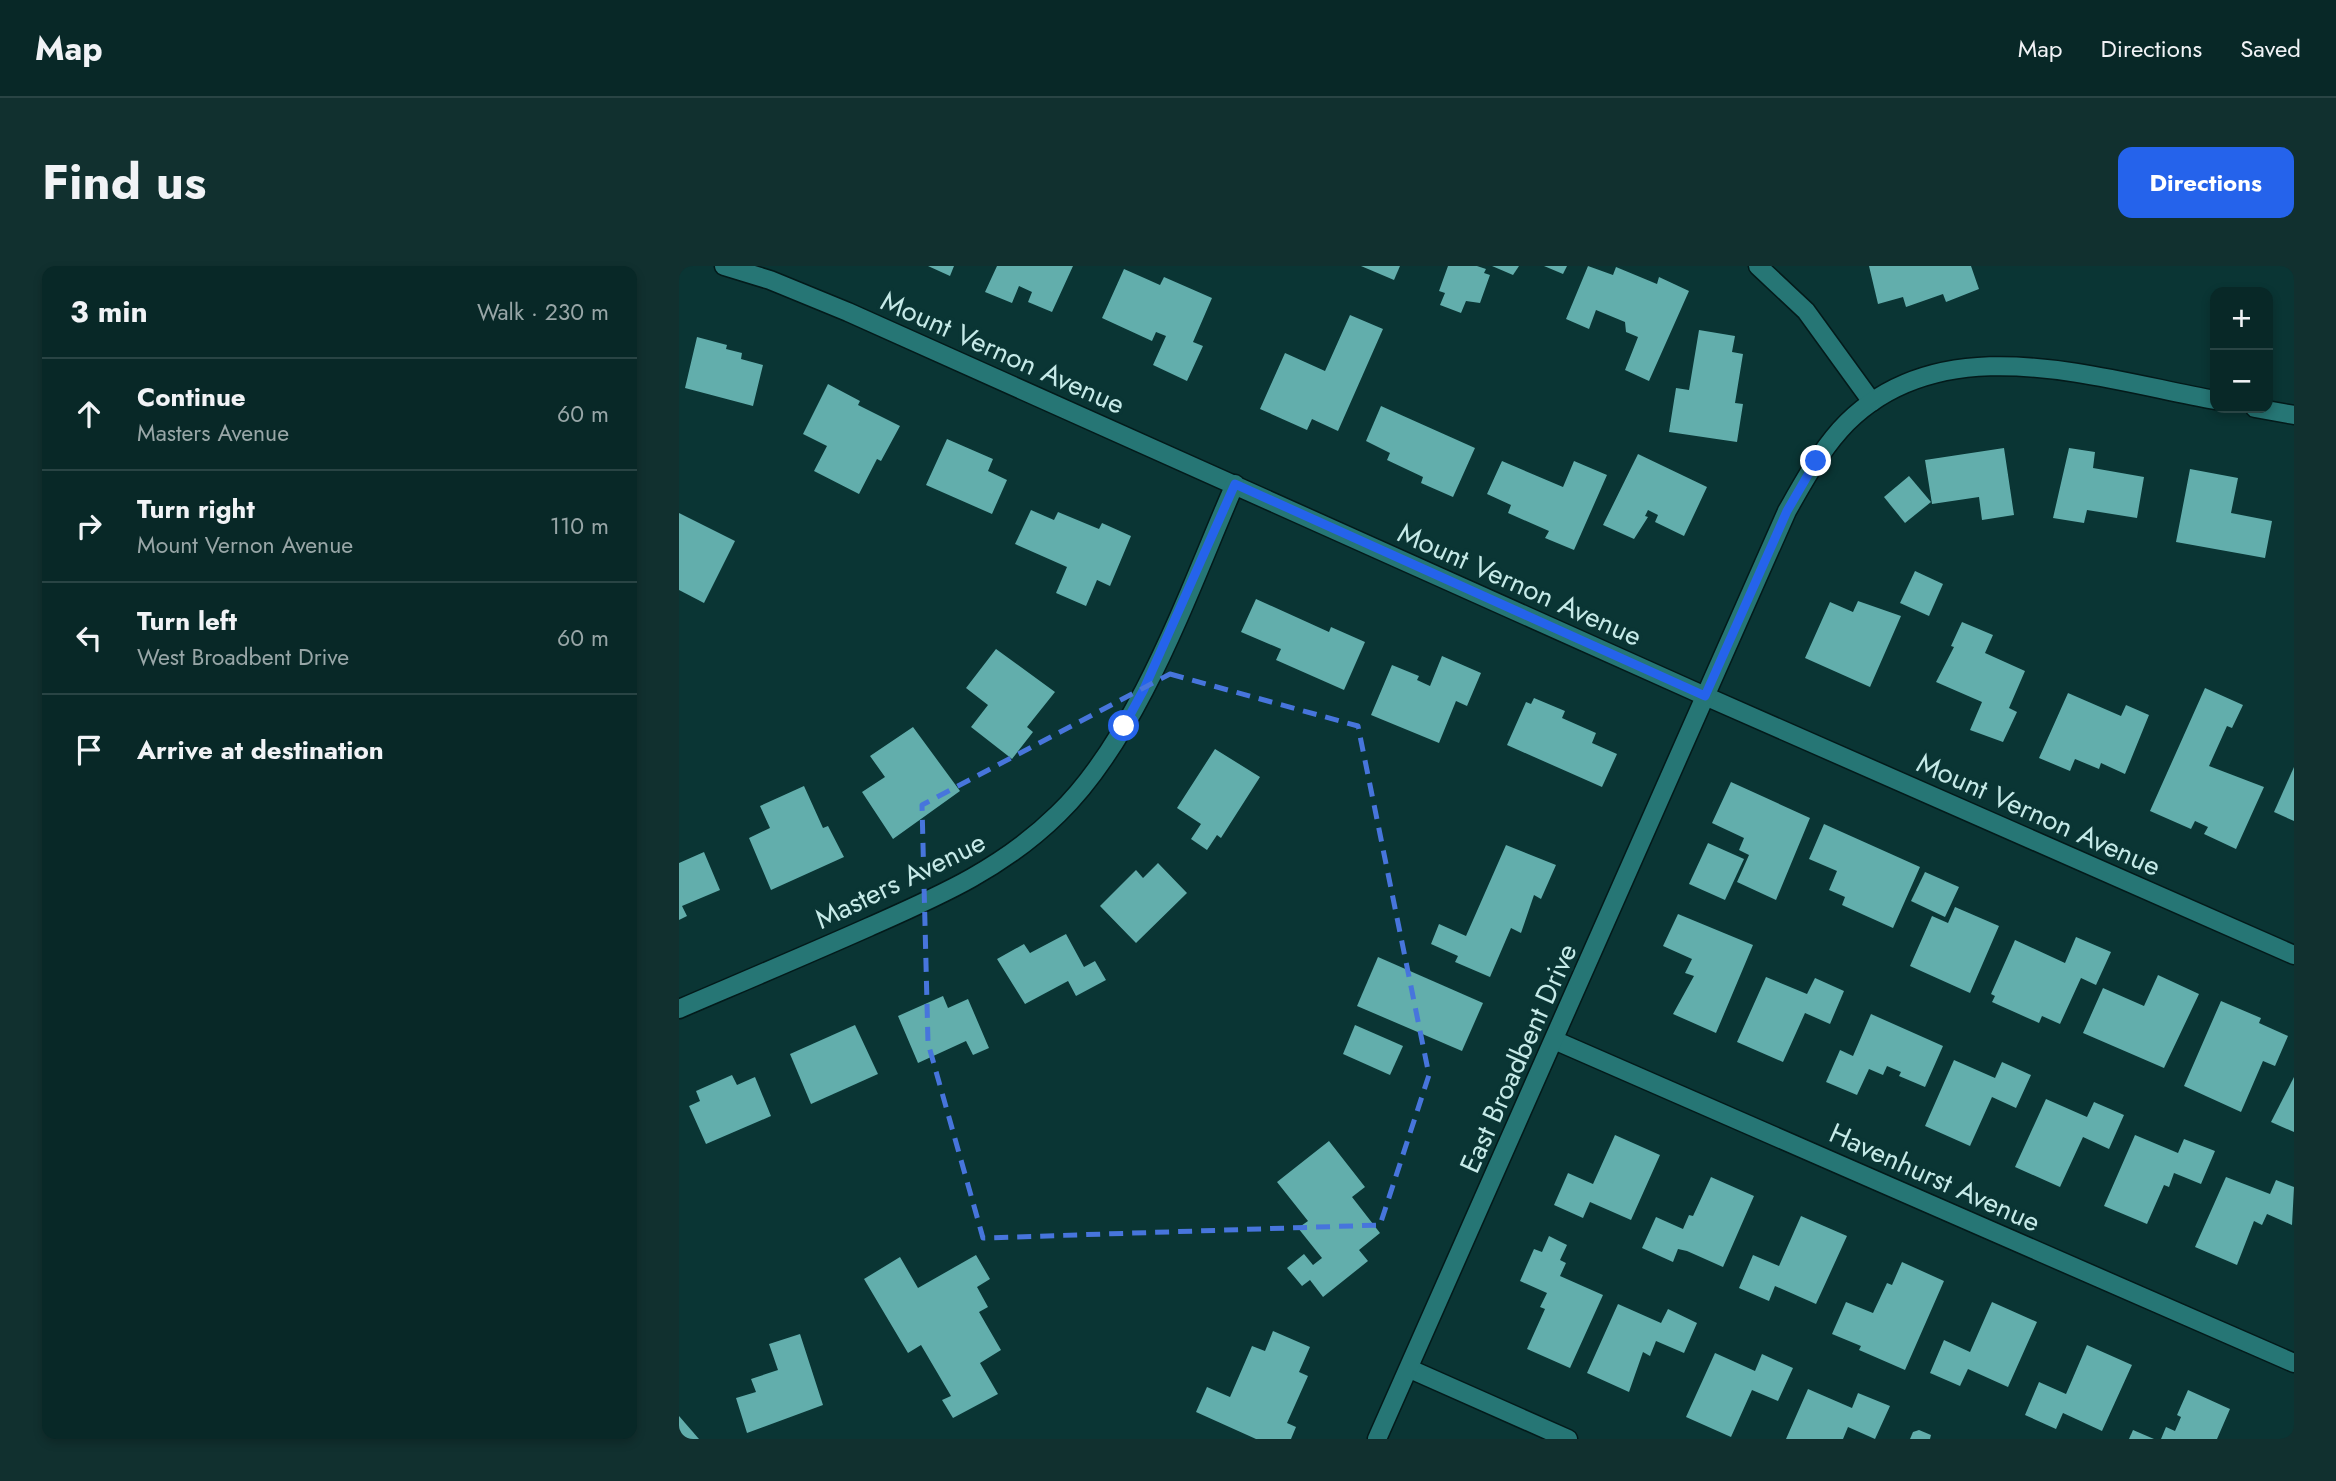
<!DOCTYPE html>
<html lang="en">
<head>
<meta charset="utf-8">
<style>
  :root { --surface:#082827; --page:#11302f; --text:#f1f3f6; --muted:#98a6a7; --line:#294444; --accent:#2563eb }
  body { margin:0; font-family:Jost,sans-serif; background:var(--page); color:var(--text) }
  .controls { position:absolute; right:21px; top:21px; display:grid; overflow:hidden; border-radius:14px; box-shadow:0 4px 10px #0003 }
  .controls button { width:63px; height:63px; display:grid; place-items:center; padding:0; border:0; border-bottom:2px solid var(--line); background:var(--surface); color:var(--text); font:35px sans-serif }
  .stop { position:absolute; width:21px; height:21px; margin:-16px; border:5px solid #2563eb; border-radius:50%; background:#fff }
  .stop.end { background:#2563eb; border-color:#fff; box-shadow:0 2px 7px #0008 }
  .list { margin:0; padding:0; list-style:none }
  h2 { display:flex; justify-content:space-between; align-items:center; height:91px; margin:0; padding:0 28px; font-size:30px }
  h2 small { font-size:23px; font-weight:400; color:var(--muted) }
  .list li { display:grid; grid-template-columns:46px 1fr auto; gap:21px; align-items:center; box-sizing:border-box; height:112px; padding:0 28px; border-top:2px solid var(--line) }
  .list b { display:block; font-size:26px; white-space:nowrap }
  .list p { margin:0; font-size:23px; white-space:nowrap; color:var(--muted) }
  .list em { font-size:23px; font-style:normal; color:var(--muted) }
  .icon { flex:none; width:38px; height:38px; fill:none; stroke:currentColor; stroke-width:2; stroke-linecap:round; stroke-linejoin:round }
  .map { position:relative; flex:none; width:1615px; height:1173px; overflow:hidden; border-radius:14px }
  header { display:flex; align-items:center; gap:42px; box-sizing:border-box; height:98px; padding:0 35px; background:var(--surface); border-bottom:2px solid var(--line) }
  header strong { font-size:33px }
  nav { display:flex; gap:38px; margin-inline-start:auto; font-size:24px }
  .intro { display:flex; align-items:center; justify-content:space-between; box-sizing:border-box; height:168px; padding:0 42px }
  h1 { margin:0; font-size:49px }
  .button { padding:18px 32px; border-radius:14px; background:var(--accent); color:#fff; font-size:24px; font-weight:700 }
  main { display:flex; gap:42px; padding:0 42px }
  aside { flex:1; background:var(--surface); border-radius:14px; box-shadow:0 4px 10px #0003 }
  .map>svg:first-child { display:block }
</style>
</head>
<body>
<header>
<strong>Map</strong>
<nav><a>Map</a><a>Directions</a><a>Saved</a></nav>
</header>
<div class="intro"><h1>Find us</h1><a class="button">Directions</a></div>
<main>
<aside>
<h2>3 min<small>Walk · 230 m</small></h2>
<ul class="list">
<li><svg class="icon" aria-label="ahead" viewBox="0 0 24 24"><path d="M12 20V5M6 11l6-6 6 6"/></svg><div><b>Continue</b><p>Masters Avenue</p></div><em>60 m</em></li>
<li><svg class="icon" aria-label="right" viewBox="0 0 24 24"><path d="M7 20v-9h11M14 6l5 5-5 5"/></svg><div><b>Turn right</b><p>Mount Vernon Avenue</p></div><em>110 m</em></li>
<li><svg class="icon" aria-label="left" viewBox="0 0 24 24"><path d="M17 20v-9H6M10 6l-5 5 5 5"/></svg><div><b>Turn left</b><p>West Broadbent Drive</p></div><em>60 m</em></li>
<li><svg class="icon" aria-label="arrive" viewBox="0 0 24 24"><path d="M6 21V4h12l-3 4 3 4H6"/></svg><div><b>Arrive at destination</b></div></li>
</ul>
</aside>
<div class="map">
<svg width="1615" height="1173" viewBox="0 0 1615 1173">
  <rect width="100%" height="100%" fill="#0a3534"/>
  <g fill="#62aeac">
    <path d="M 249,0 L 275,0 L 271,10 Z"/>
    <path d="M 318,0 L 394,0 L 373,46 L 349,36 L 353,26 L 340,20 L 333,37 L 306,26 Z"/>
    <path d="M 682,0 L 721,0 L 715,14 Z"/>
    <path d="M 769,0 L 798,0 L 807,3 L 805,7 L 811,9 L 801,37 L 787,35 L 782,47 L 761,39 L 766,27 L 760,25 Z"/>
    <path d="M 813,0 L 840,0 L 834,9 Z"/>
    <path d="M 865,0 L 888,0 L 884,8 Z"/>
    <path d="M 909,0 L 934,9 L 937,1 L 978,18 L 980,11 L 1010,25 L 970,115 L 946,104 L 959,71 L 947,66 L 946,56 L 917,44 L 910,63 L 887,53 Z"/>
    <path d="M 1190,0 L 1292,0 L 1300,23 L 1267,36 L 1264,28 L 1227,41 L 1224,31 L 1199,38 Z"/>
    <path d="M 445,3 L 481,19 L 485,11 L 533,32 L 514,76 L 524,80 L 508,115 L 474,99 L 487,70 L 477,66 L 473,75 L 423,52 Z"/>
    <path d="M 671,49 L 704,63 L 659,165 L 633,153 L 628,164 L 581,143 L 606,87 L 646,105 Z"/>
    <path d="M 1020,64 L 1056,70 L 1053,86 L 1064,88 L 1056,137 L 1064,138 L 1058,176 L 990,166 L 997,122 L 1010,124 Z"/>
    <path d="M 18,71 L 48,79 L 47,83 L 63,87 L 62,93 L 84,99 L 74,140 L 6,122 Z"/>
    <path d="M 149,118 L 181,135 L 179,139 L 221,160 L 202,195 L 198,193 L 180,228 L 135,205 L 148,180 L 124,168 Z"/>
    <path d="M 702,140 L 796,182 L 774,231 L 742,217 L 744,211 L 708,194 L 711,187 L 687,175 Z"/>
    <path d="M 268,173 L 314,193 L 309,205 L 328,214 L 313,248 L 247,219 Z"/>
    <path d="M 1325,182 L 1335,249 L 1303,254 L 1300,231 L 1253,238 L 1246,194 Z"/>
    <path d="M 1390,182 L 1416,186 L 1414,202 L 1465,211 L 1458,252 L 1408,244 L 1405,257 L 1374,252 Z"/>
    <path d="M 959,188 L 1028,221 L 1005,270 L 976,256 L 979,249 L 969,244 L 966,250 L 969,251 L 955,273 L 924,259 Z"/>
    <path d="M 823,195 L 884,221 L 895,195 L 928,209 L 895,284 L 866,272 L 870,265 L 829,247 L 832,239 L 808,228 Z"/>
    <path d="M 1511,203 L 1559,212 L 1552,247 L 1593,255 L 1586,292 L 1497,276 Z"/>
    <path d="M 1230,210 L 1252,236 L 1226,257 L 1205,231 Z"/>
    <path d="M 352,244 L 375,254 L 379,246 L 420,263 L 423,257 L 452,270 L 431,320 L 418,314 L 407,340 L 377,327 L 388,301 L 336,278 Z"/>
    <path d="M 0,247 L 56,275 L 25,337 L 0,324 Z"/>
    <path d="M 1236,305 L 1264,318 L 1250,350 L 1221,337 Z"/>
    <path d="M 577,333 L 650,366 L 652,361 L 686,376 L 665,424 L 597,394 L 602,383 L 562,366 Z"/>
    <path d="M 1179,335 L 1222,350 L 1191,421 L 1126,392 L 1151,336 L 1174,346 Z"/>
    <path d="M 1283,356 L 1314,369 L 1306,387 L 1346,405 L 1330,442 L 1338,446 L 1324,476 L 1291,464 L 1303,436 L 1257,416 L 1275,381 L 1272,380 Z"/>
    <path d="M 317,383 L 376,426 L 348,461 L 354,466 L 333,493 L 292,461 L 309,439 L 287,422 Z"/>
    <path d="M 763,390 L 802,407 L 788,440 L 777,435 L 760,477 L 692,449 L 713,399 L 740,410 L 738,414 L 751,420 Z"/>
    <path d="M 1526,422 L 1564,439 L 1553,462 L 1548,460 L 1530,500 L 1585,521 L 1557,583 L 1525,568 L 1529,561 L 1516,555 L 1512,563 L 1471,545 Z"/>
    <path d="M 1389,427 L 1442,450 L 1447,439 L 1470,449 L 1446,508 L 1422,497 L 1420,503 L 1396,493 L 1391,505 L 1360,492 Z"/>
    <path d="M 855,432 L 886,445 L 883,452 L 917,467 L 913,477 L 938,488 L 923,521 L 828,479 L 847,436 L 852,438 Z"/>
    <path d="M 234,461 L 281,525 L 214,573 L 183,526 L 206,511 L 191,490 Z"/>
    <path d="M 536,483 L 581,511 L 542,572 L 538,569 L 528,584 L 512,573 L 522,558 L 498,542 Z"/>
    <path d="M 1615,501 L 1615,555 L 1595,546 Z"/>
    <path d="M 1052,516 L 1131,552 L 1097,634 L 1058,616 L 1070,589 L 1060,584 L 1065,572 L 1033,557 Z"/>
    <path d="M 125,520 L 144,562 L 149,560 L 165,591 L 92,624 L 70,572 L 91,562 L 81,540 Z"/>
    <path d="M 1145,558 L 1241,601 L 1214,662 L 1163,639 L 1166,631 L 1150,624 L 1158,605 L 1130,593 Z"/>
    <path d="M 1029,577 L 1065,593 L 1046,634 L 1010,618 Z"/>
    <path d="M 827,579 L 877,599 L 862,633 L 855,629 L 842,667 L 832,662 L 811,711 L 776,696 L 779,690 L 752,678 L 760,658 L 787,670 Z"/>
    <path d="M 25,586 L 41,624 L 3,640 L 8,650 L 0,654 L 0,597 Z"/>
    <path d="M 479,597 L 508,627 L 457,677 L 421,640 L 457,604 L 464,612 Z"/>
    <path d="M 1246,606 L 1280,621 L 1266,651 L 1232,635 Z"/>
    <path d="M 1276,641 L 1320,660 L 1291,727 L 1231,700 L 1253,650 L 1269,657 Z"/>
    <path d="M 999,648 L 1074,679 L 1037,767 L 994,748 L 1015,710 L 1006,707 L 1013,693 L 984,680 Z"/>
    <path d="M 387,668 L 405,701 L 416,695 L 427,714 L 397,730 L 389,715 L 346,738 L 318,693 L 345,678 L 351,687 Z"/>
    <path d="M 1397,671 L 1432,686 L 1417,719 L 1402,712 L 1381,758 L 1363,750 L 1360,757 L 1313,736 L 1316,730 L 1312,728 L 1336,674 L 1386,697 Z"/>
    <path d="M 699,691 L 804,737 L 783,785 L 678,740 Z"/>
    <path d="M 1479,709 L 1520,728 L 1485,802 L 1404,767 L 1424,722 L 1465,740 Z"/>
    <path d="M 1087,711 L 1128,728 L 1136,712 L 1165,725 L 1151,758 L 1126,747 L 1104,796 L 1058,776 Z"/>
    <path d="M 264,730 L 269,742 L 289,733 L 310,782 L 294,789 L 287,775 L 239,797 L 219,750 Z"/>
    <path d="M 1542,735 L 1582,752 L 1580,757 L 1609,770 L 1596,800 L 1584,795 L 1562,846 L 1505,820 Z"/>
    <path d="M 1192,748 L 1264,780 L 1246,821 L 1220,810 L 1222,806 L 1208,800 L 1204,809 L 1190,803 L 1178,829 L 1147,816 L 1161,784 L 1174,790 Z"/>
    <path d="M 176,759 L 199,808 L 132,838 L 111,788 Z"/>
    <path d="M 676,759 L 724,780 L 711,809 L 664,788 Z"/>
    <path d="M 1275,794 L 1316,812 L 1323,796 L 1352,809 L 1337,842 L 1313,831 L 1291,880 L 1246,860 Z"/>
    <path d="M 53,809 L 58,819 L 76,811 L 92,850 L 27,878 L 10,840 L 21,835 L 17,825 Z"/>
    <path d="M 1615,811 L 1615,866 L 1592,856 Z"/>
    <path d="M 1367,833 L 1408,851 L 1415,836 L 1445,849 L 1430,883 L 1404,871 L 1381,921 L 1336,901 Z"/>
    <path d="M 936,869 L 981,889 L 952,954 L 911,936 L 904,952 L 875,939 L 889,907 L 914,918 Z"/>
    <path d="M 1456,869 L 1499,887 L 1505,873 L 1536,885 L 1522,918 L 1495,907 L 1490,921 L 1485,919 L 1468,958 L 1425,940 Z"/>
    <path d="M 650,875 L 686,921 L 673,931 L 701,967 L 680,984 L 689,995 L 644,1031 L 631,1014 L 623,1020 L 608,1002 L 625,988 L 634,999 L 643,992 L 619,962 L 629,955 L 598,916 Z"/>
    <path d="M 1032,911 L 1075,930 L 1044,1001 L 1008,985 L 999,983 L 994,996 L 963,982 L 977,951 L 1004,963 L 1010,949 L 1014,950 Z"/>
    <path d="M 1547,911 L 1591,928 L 1597,914 L 1615,921 L 1613,959 L 1588,948 L 1583,959 L 1575,955 L 1558,999 L 1516,981 Z"/>
    <path d="M 1122,950 L 1168,970 L 1137,1038 L 1096,1020 L 1090,1035 L 1060,1022 L 1074,989 L 1100,1000 Z"/>
    <path d="M 870,970 L 888,979 L 881,994 L 887,997 L 881,1010 L 924,1029 L 891,1102 L 848,1083 L 866,1043 L 861,1041 L 868,1027 L 841,1015 L 855,983 L 863,986 Z"/>
    <path d="M 297,989 L 311,1013 L 298,1021 L 309,1041 L 300,1046 L 322,1084 L 301,1097 L 319,1128 L 274,1152 L 263,1134 L 272,1130 L 242,1079 L 229,1087 L 185,1013 L 221,991 L 239,1022 Z"/>
    <path d="M 1223,996 L 1265,1015 L 1226,1104 L 1180,1084 L 1182,1080 L 1153,1068 L 1167,1036 L 1194,1047 L 1208,1017 L 1213,1019 Z"/>
    <path d="M 1313,1036 L 1358,1056 L 1329,1121 L 1289,1103 L 1281,1120 L 1251,1107 L 1265,1074 L 1291,1086 Z"/>
    <path d="M 939,1038 L 982,1057 L 989,1043 L 1018,1057 L 1005,1087 L 977,1075 L 971,1090 L 964,1086 L 950,1126 L 908,1107 Z"/>
    <path d="M 594,1065 L 631,1081 L 620,1106 L 629,1110 L 608,1157 L 617,1161 L 612,1173 L 577,1173 L 517,1146 L 528,1121 L 551,1131 L 573,1080 L 586,1085 Z"/>
    <path d="M 121,1068 L 144,1139 L 68,1167 L 57,1132 L 77,1126 L 72,1113 L 99,1104 L 90,1078 Z"/>
    <path d="M 1408,1079 L 1453,1099 L 1423,1165 L 1384,1147 L 1377,1163 L 1346,1149 L 1360,1116 L 1387,1128 Z"/>
    <path d="M 1036,1087 L 1076,1105 L 1083,1088 L 1114,1102 L 1099,1135 L 1073,1124 L 1052,1171 L 1007,1151 Z"/>
    <path d="M 1129,1123 L 1173,1142 L 1179,1127 L 1211,1140 L 1196,1173 L 1169,1161 L 1164,1173 L 1107,1173 Z"/>
    <path d="M 1509,1124 L 1551,1143 L 1538,1173 L 1482,1173 L 1487,1161 L 1496,1165 L 1502,1151 L 1498,1149 Z"/>
    <path d="M 0,1150 L 20,1173 L 0,1173 Z"/>
    <path d="M 1240,1164 L 1252,1169 L 1251,1173 L 1231,1173 L 1234,1166 Z"/>
    <path d="M 1454,1164 L 1475,1173 L 1450,1173 Z"/>
  </g>
  <g fill="none" stroke-linecap="round" stroke-linejoin="round">
    <defs>
      <g id="minor">
        <path d="M 45,0 L 91,14 L 169,46 L 1026,430 L 1615,689"/>
        <path d="M 1079,0 L 1127,45 L 1193,136"/>
        <path d="M 1576,142 L 1615,149"/>
        <path d="M 0,743 C 63,716 127,689 190,661 C 260,630 323,603 379,548 C 460,470 511,321 556,218"/>
        <path d="M 875,774 L 1615,1097"/>
        <path d="M 731,1103 L 889,1173"/>
        <path d="M 698,1173 L 1108,245 C 1124,217 1139,189 1161,164 C 1258,57 1415,112 1536,134"/>
      </g>
    </defs>
    <use href="#minor" stroke="#031a1a" stroke-width="21"/>
    <use href="#minor" stroke="#267675" stroke-width="18"/>
  </g>
  <g fill="none" stroke-linecap="round" stroke-linejoin="round">
    <path stroke="#2563eb" stroke-width="9" d="M 445,460 L 465,423 L 556,218 L 1026,430 L 1108,245 L 1137,195"/>
  </g>
  <path fill="none" stroke="#4775dc" stroke-width="5" stroke-dasharray="14 9" stroke-linejoin="round" d="M 491,408 L 679,460 L 750,809 L 701,959 L 304,972 L 249,777 L 243,539 Z"/>
  <g text-anchor="middle" stroke-width="7" stroke-linejoin="round" paint-order="stroke">
    <g font-size="28" fill="#c6eae8" stroke="#0a3534">
      <text transform="translate(324 86) rotate(24)" y="10">Mount Vernon Avenue</text>
      <text transform="translate(841 318) rotate(24)" y="10">Mount Vernon Avenue</text>
      <text transform="translate(1360 548) rotate(24)" y="10">Mount Vernon Avenue</text>
      <text transform="translate(221 614) rotate(-26)" y="10">Masters Avenue</text>
      <text transform="translate(839 792) rotate(-66)" y="10">East Broadbent Drive</text>
      <text transform="translate(1256 911) rotate(24)" y="10">Havenhurst Avenue</text>
    </g>
  </g>
</svg>
<div class="controls">
<button>+</button>
<button>−</button>
</div>
<div class="stop" style="left:445px;top:460px"></div>
<div class="stop end" style="left:1137px;top:195px"></div>
</div>
</main>
</body>
</html>
